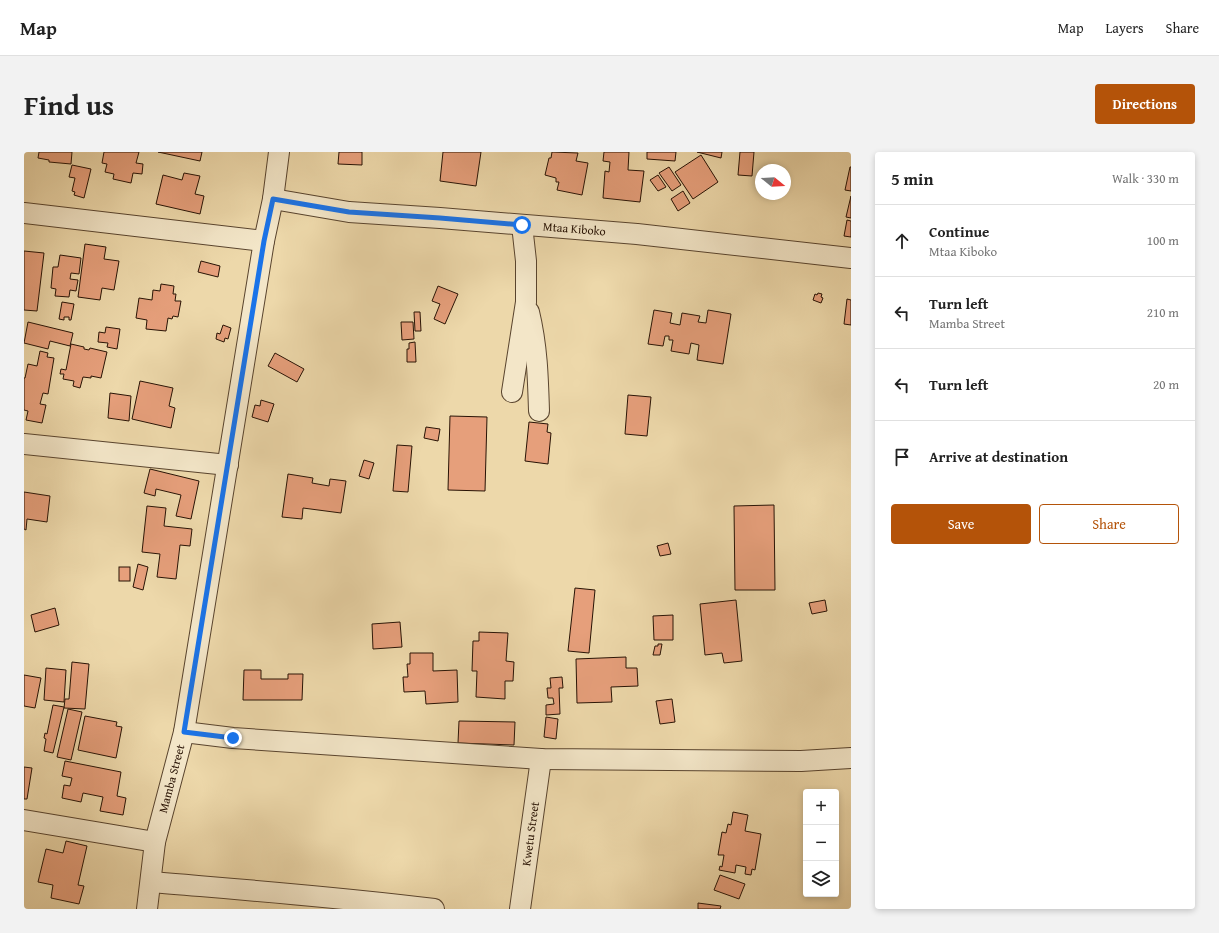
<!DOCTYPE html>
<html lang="en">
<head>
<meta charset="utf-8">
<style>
  :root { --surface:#fff; --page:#f2f2f2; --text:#222; --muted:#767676; --line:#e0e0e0; --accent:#b45309 }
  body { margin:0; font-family:"Gentium Book Plus",serif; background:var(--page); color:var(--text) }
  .controls { position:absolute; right:12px; bottom:12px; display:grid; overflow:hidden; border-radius:4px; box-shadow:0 2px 6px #0003 }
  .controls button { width:36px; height:36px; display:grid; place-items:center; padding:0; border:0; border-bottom:1px solid var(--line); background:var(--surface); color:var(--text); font:20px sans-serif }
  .compass { position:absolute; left:731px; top:12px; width:36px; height:36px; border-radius:50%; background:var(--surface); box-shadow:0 2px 6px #0003; rotate:108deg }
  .stop { position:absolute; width:12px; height:12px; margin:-9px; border:3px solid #1a73e8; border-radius:50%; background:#fff }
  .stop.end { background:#1a73e8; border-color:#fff; box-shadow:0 1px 4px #0008 }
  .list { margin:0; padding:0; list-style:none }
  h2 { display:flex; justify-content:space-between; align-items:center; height:52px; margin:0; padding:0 16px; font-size:17px }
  h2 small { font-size:13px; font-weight:400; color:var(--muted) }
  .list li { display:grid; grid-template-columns:26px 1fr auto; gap:12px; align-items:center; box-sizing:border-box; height:72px; padding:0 16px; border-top:1px solid var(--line) }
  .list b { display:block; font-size:15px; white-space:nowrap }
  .list p { margin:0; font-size:13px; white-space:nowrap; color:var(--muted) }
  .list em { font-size:13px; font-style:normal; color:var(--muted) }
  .actions { display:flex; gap:8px; padding:12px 16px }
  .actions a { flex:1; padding:9px 0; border:1px solid var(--accent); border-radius:4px; text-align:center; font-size:14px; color:var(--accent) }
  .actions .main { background:var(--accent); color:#fff }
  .icon { flex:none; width:22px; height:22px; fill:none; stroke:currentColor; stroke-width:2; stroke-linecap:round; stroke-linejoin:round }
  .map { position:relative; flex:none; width:827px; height:757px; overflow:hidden; border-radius:4px }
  header { display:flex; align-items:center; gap:24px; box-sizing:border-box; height:56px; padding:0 20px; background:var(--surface); border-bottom:1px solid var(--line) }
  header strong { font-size:19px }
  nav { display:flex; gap:22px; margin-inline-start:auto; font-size:14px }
  .intro { display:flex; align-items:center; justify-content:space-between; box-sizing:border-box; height:96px; padding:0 24px }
  h1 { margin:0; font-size:28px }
  .button { padding:10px 18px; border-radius:4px; background:var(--accent); color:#fff; font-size:14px; font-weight:700 }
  main { display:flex; gap:24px; padding:0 24px }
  aside { flex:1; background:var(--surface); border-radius:4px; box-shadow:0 2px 6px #0003 }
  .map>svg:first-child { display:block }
</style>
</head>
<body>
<header>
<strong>Map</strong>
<nav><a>Map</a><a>Layers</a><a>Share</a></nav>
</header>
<div class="intro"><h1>Find us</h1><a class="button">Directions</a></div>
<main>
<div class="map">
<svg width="827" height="757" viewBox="0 0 827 757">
  <rect width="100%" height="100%" fill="#edd8aa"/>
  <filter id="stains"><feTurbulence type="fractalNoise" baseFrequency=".005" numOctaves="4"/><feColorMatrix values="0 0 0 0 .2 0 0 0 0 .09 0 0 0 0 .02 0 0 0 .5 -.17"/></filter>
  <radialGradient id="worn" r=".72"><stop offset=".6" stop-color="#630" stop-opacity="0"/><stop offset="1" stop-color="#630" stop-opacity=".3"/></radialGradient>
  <g fill="#e69f7b" stroke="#281305">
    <path d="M 15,0 L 48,0 L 47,12 L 25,10 L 25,8 L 14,6 Z"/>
    <path d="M 80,0 L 115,0 L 112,11 L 119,12 L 118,22 L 109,21 L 107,31 L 89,27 L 90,22 L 81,20 L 83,12 L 78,11 Z"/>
    <path d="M 134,0 L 178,0 L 176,9 Z"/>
    <path d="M 315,0 L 338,0 L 338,13 L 314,12 Z"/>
    <path d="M 419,0 L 457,0 L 452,34 L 416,29 Z"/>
    <path d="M 528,0 L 554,1 L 552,9 L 564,11 L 558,43 L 533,38 L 535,30 L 532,30 L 532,26 L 521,23 L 525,6 L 527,6 Z"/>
    <path d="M 580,0 L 605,0 L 604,18 L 620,19 L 616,50 L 579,46 L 581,19 L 585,20 L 586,10 L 579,9 Z"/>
    <path d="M 623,0 L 652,0 L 651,9 L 623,7 Z"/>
    <path d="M 673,0 L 698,0 L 697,6 Z"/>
    <path d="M 716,0 L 730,0 L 728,24 L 714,23 Z"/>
    <path d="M 677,3 L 694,30 L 669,47 L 651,20 Z"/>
    <path d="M 48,13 L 67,17 L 60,46 L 50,43 L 51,40 L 48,39 L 51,26 L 45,25 Z"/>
    <path d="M 645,15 L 657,33 L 648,39 L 635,21 Z"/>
    <path d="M 826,15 L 827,15 L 827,39 L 821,38 Z"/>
    <path d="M 160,21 L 176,24 L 171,42 L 180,44 L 176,62 L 132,52 L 139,23 L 158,28 Z"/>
    <path d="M 634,23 L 642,35 L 634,39 L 626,28 Z"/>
    <path d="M 659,39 L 666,51 L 654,59 L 647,47 Z"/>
    <path d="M 827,44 L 827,66 L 822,65 Z"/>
    <path d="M 823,68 L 827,69 L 827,85 L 820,84 Z"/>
    <path d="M 61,92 L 82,95 L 80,107 L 95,109 L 90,138 L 78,136 L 76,148 L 54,145 Z"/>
    <path d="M 0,99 L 20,101 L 13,159 L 0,158 Z"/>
    <path d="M 36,103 L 57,106 L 55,122 L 47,121 L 46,127 L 54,128 L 52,139 L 46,138 L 45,145 L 31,144 L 32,137 L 27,136 L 29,115 L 34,115 Z"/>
    <path d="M 177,109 L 196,114 L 194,125 L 174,120 Z"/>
    <path d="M 137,132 L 150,134 L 149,142 L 152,142 L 151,149 L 157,149 L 154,165 L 149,164 L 148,167 L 144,166 L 142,179 L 122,177 L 123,168 L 112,166 L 115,146 L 128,148 L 129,138 L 136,139 Z"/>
    <path d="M 414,134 L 434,142 L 421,172 L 410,167 L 416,152 L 408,149 Z"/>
    <path d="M 794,141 L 798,142 L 797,145 L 799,146 L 797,151 L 789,148 L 791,142 L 793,143 Z"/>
    <path d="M 823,147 L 827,148 L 827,173 L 820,172 Z"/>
    <path d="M 38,150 L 50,152 L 47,168 L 45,168 L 45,165 L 40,165 L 40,168 L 35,167 Z"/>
    <path d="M 630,158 L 648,161 L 646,171 L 656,173 L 658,161 L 676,164 L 674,170 L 682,171 L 684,158 L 707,162 L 699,212 L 673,208 L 675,193 L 667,191 L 665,202 L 647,199 L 649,188 L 645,188 L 645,184 L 641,184 L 639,194 L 624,192 Z"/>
    <path d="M 390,160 L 396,160 L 397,179 L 391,179 Z"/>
    <path d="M 4,170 L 49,181 L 46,194 L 26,189 L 24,197 L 0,191 Z"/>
    <path d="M 377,170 L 389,170 L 390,187 L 378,188 Z"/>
    <path d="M 199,173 L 207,176 L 204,187 L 201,186 L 200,190 L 192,187 L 193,181 L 196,182 Z"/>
    <path d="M 82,175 L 96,177 L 93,197 L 83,195 L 84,191 L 74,190 L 75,180 L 81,181 Z"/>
    <path d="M 391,190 L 392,210 L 383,210 L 383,197 L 385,197 L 385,191 Z"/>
    <path d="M 47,192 L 60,195 L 60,197 L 65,198 L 66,196 L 83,200 L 77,226 L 67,224 L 67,226 L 59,225 L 56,236 L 49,234 L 50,229 L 39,227 L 40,222 L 36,222 L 37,217 L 42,218 Z"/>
    <path d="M 16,199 L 24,201 L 23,205 L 30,206 L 24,242 L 19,241 L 16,252 L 22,253 L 18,271 L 2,268 L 4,259 L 0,258 L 0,226 L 1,226 L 4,212 L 13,214 Z"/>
    <path d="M 251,201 L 280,217 L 273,230 L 244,214 Z"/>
    <path d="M 116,229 L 149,236 L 145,254 L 151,256 L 147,276 L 108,267 Z"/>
    <path d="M 86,241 L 107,244 L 105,269 L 84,266 Z"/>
    <path d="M 604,243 L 627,245 L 623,284 L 601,282 Z"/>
    <path d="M 237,248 L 250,252 L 244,270 L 228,265 L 231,253 L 236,254 Z"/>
    <path d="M 426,264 L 463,265 L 461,339 L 424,338 Z"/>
    <path d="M 505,270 L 524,272 L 523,280 L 527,281 L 524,312 L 501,309 Z"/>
    <path d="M 402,275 L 416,277 L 414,289 L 400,286 Z"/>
    <path d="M 373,293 L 388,294 L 384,340 L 369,339 Z"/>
    <path d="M 340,308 L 350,311 L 345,327 L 335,324 Z"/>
    <path d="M 126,317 L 175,329 L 167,367 L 152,364 L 157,343 L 132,337 L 131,344 L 120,341 Z"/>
    <path d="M 264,322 L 289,326 L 288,331 L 305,334 L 306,327 L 322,329 L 317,361 L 279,356 L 278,367 L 258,365 Z"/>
    <path d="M 0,340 L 26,344 L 23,370 L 3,367 L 2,378 L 0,377 Z"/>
    <path d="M 750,353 L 751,438 L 711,438 L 710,354 Z"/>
    <path d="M 123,354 L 142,356 L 140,374 L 168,377 L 166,394 L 156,393 L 152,427 L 133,425 L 136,402 L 118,400 Z"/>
    <path d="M 644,391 L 647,402 L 636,404 L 633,394 Z"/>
    <path d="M 114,412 L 124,415 L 119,438 L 109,435 Z"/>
    <rect x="95" y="415" width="11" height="14"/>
    <path d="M 551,436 L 571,438 L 565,501 L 544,499 Z"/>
    <path d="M 712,448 L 718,509 L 700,511 L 698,501 L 681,503 L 676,452 Z"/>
    <path d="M 801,448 L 803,459 L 788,462 L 785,451 Z"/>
    <path d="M 31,456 L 35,473 L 11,480 L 7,463 Z"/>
    <path d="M 649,463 L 649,488 L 630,488 L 629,464 Z"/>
    <path d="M 376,470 L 378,495 L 349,497 L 348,472 Z"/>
    <path d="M 455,480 L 484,481 L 482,509 L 490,510 L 489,529 L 481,529 L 481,547 L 452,545 L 453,519 L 448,519 L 449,489 L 455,489 Z"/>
    <path d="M 634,492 L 638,492 L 636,503 L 629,503 L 631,494 L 634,494 Z"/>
    <path d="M 386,501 L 409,501 L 409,519 L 433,518 L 434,550 L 402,552 L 401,539 L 380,540 L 379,525 L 384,525 L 383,512 L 386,512 Z"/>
    <path d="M 602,505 L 602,516 L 613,516 L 614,534 L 587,535 L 588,550 L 553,551 L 552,507 Z"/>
    <path d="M 48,510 L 65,512 L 61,557 L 40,556 L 41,547 L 45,547 Z"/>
    <path d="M 22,516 L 42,518 L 40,550 L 20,548 Z"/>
    <path d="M 220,518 L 237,518 L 237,527 L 264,527 L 264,522 L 279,522 L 278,548 L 219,548 Z"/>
    <path d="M 0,523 L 17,526 L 11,556 L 0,554 Z"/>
    <path d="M 538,525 L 539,536 L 535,536 L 536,562 L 522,563 L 522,553 L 530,552 L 529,546 L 524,546 L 523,536 L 527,536 L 526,526 Z"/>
    <path d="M 648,547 L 651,570 L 636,572 L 632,549 Z"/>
    <path d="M 29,553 L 40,555 L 29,601 L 20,599 L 22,587 L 20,586 L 21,581 L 23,582 Z"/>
    <path d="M 44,557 L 58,560 L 47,608 L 33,605 Z"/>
    <path d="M 61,564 L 93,570 L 92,574 L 98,575 L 92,606 L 54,598 Z"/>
    <path d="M 522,565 L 534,567 L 532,587 L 520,585 Z"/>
    <path d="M 435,569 L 491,570 L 490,593 L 434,591 Z"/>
    <path d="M 41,609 L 97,620 L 93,644 L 102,646 L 99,663 L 76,659 L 79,645 L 59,641 L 57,650 L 38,646 L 40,633 L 46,634 L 48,626 L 38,624 Z"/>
    <path d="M 0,615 L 8,616 L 3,647 L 0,647 Z"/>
    <path d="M 709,660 L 724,663 L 721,679 L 737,682 L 731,718 L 728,717 L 727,723 L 721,722 L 722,715 L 712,713 L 711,721 L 695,718 L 696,714 L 698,715 L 700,703 L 694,703 L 698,680 L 702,681 L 704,672 L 707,673 Z"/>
    <path d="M 42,689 L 63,694 L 54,733 L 60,734 L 55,752 L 27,746 L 29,733 L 14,730 L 22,697 L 39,701 Z"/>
    <path d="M 696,723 L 721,732 L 715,747 L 690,738 Z"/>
    <path d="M 674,751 L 697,754 L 696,757 L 674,757 Z"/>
  </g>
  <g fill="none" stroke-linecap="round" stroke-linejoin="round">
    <defs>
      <g id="minor">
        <path id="s1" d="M 249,47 L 325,60 L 416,66 L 613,82 L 827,106"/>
        <path d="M 0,61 L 240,89"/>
        <path d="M 505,160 C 513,193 514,225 515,259"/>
        <path d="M 488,240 L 502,150 L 502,109 L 498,73"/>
        <path d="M 0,292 L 204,313"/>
        <path d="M 160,580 L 209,586 L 517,607 L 777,609 L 827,606"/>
        <path d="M 0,668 L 131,690"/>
        <path d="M 127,730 C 221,738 316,745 410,757"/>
        <path id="s2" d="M 123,757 L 131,690 L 160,580 L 240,89 L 249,47 L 255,0"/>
        <path id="s3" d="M 496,757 L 517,607"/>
      </g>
    </defs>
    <use href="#minor" stroke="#59442e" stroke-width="22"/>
    <use href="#minor" stroke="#f3e6c8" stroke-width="20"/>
  </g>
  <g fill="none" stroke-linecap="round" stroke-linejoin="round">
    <path stroke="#1a73e8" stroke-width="5" d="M 209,586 L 160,580 L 240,89 L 249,47 L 325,60 L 416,66 L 498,73"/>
  </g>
  <g text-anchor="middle" stroke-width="4" stroke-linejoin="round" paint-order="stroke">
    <g font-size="12" fill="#281305" stroke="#f3e6c8">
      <text dy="4" stroke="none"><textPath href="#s1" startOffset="303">Mtaa Kiboko</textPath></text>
      <text dy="4" stroke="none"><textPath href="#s2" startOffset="133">Mamba Street</textPath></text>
      <text dy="4" stroke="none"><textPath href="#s3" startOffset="76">Kwetu Street</textPath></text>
    </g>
  </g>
  <rect width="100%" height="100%" filter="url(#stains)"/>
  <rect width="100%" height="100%" fill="url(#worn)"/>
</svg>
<div class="controls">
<button>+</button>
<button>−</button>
<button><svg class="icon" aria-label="layers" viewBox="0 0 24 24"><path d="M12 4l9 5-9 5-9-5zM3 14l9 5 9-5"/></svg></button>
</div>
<svg class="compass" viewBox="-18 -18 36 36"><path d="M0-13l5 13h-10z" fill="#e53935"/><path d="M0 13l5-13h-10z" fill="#767676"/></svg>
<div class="stop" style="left:498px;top:73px"></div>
<div class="stop end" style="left:209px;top:586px"></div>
</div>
<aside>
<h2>5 min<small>Walk · 330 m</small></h2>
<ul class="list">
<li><svg class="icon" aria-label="ahead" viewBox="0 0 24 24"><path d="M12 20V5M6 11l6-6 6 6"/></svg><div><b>Continue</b><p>Mtaa Kiboko</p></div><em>100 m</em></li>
<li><svg class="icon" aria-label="left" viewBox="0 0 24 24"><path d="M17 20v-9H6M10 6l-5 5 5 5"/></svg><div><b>Turn left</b><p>Mamba Street</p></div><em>210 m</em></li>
<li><svg class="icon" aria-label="left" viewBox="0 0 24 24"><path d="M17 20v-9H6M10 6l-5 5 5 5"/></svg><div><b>Turn left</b></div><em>20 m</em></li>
<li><svg class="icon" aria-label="arrive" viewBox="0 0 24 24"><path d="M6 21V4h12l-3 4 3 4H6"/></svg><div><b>Arrive at destination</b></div></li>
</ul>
<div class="actions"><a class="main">Save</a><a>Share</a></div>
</aside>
</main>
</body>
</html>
